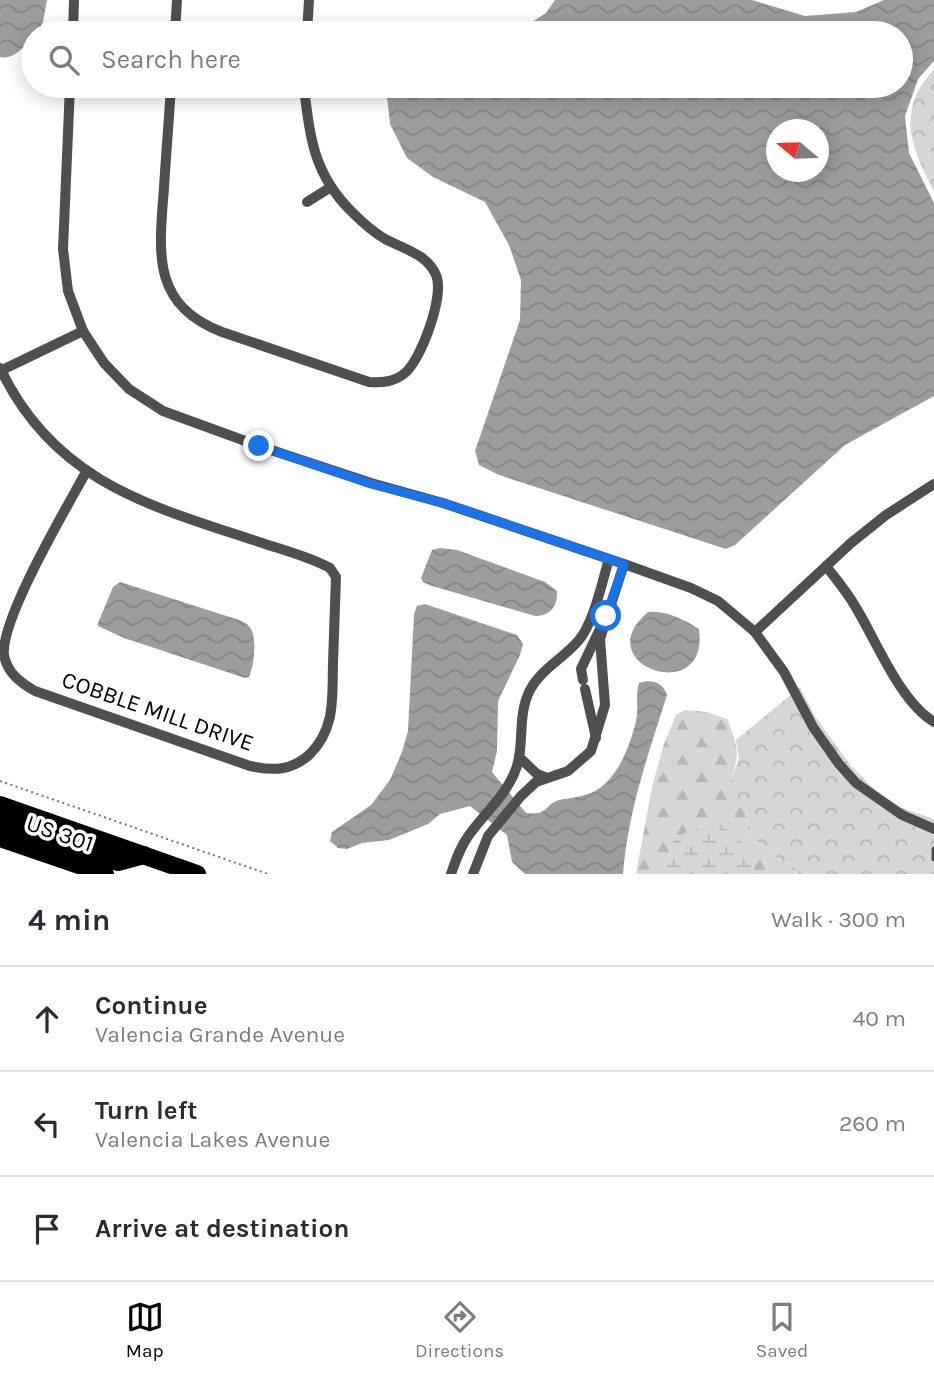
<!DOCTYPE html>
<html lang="en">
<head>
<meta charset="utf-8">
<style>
  :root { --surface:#fff; --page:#f2f2f3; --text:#2b2b33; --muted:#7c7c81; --line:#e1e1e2; --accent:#000 }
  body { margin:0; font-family:Karla,sans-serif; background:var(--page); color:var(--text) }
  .compass { position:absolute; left:766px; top:119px; width:63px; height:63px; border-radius:50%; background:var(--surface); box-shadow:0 4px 18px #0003; rotate:289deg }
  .stop { position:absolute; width:21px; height:21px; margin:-16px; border:5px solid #1a73e8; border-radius:50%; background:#fff }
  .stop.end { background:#1a73e8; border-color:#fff; box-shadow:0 2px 7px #0008 }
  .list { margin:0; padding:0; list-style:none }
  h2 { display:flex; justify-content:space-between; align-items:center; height:91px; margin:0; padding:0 28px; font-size:30px }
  h2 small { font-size:23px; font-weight:400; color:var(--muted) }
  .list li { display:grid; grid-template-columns:46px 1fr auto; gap:21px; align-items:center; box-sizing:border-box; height:105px; padding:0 28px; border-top:2px solid var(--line) }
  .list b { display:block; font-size:26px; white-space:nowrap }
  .list p { margin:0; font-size:23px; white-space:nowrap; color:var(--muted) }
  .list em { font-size:23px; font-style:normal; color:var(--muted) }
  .icon { flex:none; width:38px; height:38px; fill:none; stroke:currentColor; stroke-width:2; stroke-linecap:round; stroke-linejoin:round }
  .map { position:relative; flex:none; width:934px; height:874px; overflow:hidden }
  .search { position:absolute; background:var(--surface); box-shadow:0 4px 18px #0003; left:21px; right:21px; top:21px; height:77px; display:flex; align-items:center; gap:18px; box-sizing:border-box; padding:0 24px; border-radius:38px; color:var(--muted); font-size:26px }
  .sheet { height:406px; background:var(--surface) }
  nav { display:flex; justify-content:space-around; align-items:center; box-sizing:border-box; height:98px; border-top:2px solid var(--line); background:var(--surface); font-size:19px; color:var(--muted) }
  nav a { display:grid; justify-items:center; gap:4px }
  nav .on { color:var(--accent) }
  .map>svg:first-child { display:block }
</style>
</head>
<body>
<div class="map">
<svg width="934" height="874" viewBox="0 0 934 874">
  <defs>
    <pattern id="forest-firs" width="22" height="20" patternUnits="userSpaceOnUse" patternTransform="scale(1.75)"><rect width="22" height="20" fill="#d6d6d6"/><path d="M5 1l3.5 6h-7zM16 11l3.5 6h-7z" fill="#b6b6b6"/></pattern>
    <pattern id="wetland-marsh" width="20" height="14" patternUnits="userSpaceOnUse" patternTransform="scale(1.75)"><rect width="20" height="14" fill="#d6d6d6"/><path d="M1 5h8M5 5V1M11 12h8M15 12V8" fill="none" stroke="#b6b6b6"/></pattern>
    <pattern id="park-crowns" width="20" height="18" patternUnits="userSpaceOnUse" patternTransform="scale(1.75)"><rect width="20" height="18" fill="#d6d6d6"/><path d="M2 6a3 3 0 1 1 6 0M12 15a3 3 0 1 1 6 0" fill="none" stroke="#b6b6b6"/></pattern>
    <pattern id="water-waves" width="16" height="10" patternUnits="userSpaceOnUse" patternTransform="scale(1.75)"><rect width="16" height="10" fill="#9d9d9d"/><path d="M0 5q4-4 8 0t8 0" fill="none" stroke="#858585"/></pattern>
  </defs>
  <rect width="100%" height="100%" fill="#fff"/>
  <path fill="url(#forest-firs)" d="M 685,710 L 707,712 L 727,719 C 739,748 740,753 730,783 L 745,804 L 749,835 L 779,860 L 792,864 L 799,874 L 756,874 L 745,851 L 675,837 L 662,874 L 636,874 L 652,787 L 664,744 L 676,715 Z"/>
  <path fill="url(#wetland-marsh)" d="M 711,824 L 737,833 L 756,874 L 662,874 L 675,837 Z"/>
  <g fill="url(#park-crowns)">
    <path d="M 934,69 L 934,192 C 911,146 895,113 934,69 Z"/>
    <path d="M 800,687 L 815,716 L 851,766 L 888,803 L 934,819 L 934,874 L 799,874 L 792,864 L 779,860 L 749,835 L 745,804 L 732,795 L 730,783 L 739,758 L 736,740 Z"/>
  </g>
  <g fill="url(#water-waves)" fill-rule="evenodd">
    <path d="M 0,0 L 47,0 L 43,22 L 37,33 L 33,33 L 33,37 C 24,47 14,60 0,57 Z"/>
    <path d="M 555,0 L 752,0 L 805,16 L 856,12 L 884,0 L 934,0 L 934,61 L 918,79 L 905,116 L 909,153 L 934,203 L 934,396 L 845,445 L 735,545 L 726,549 L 499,475 L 479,465 L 475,451 L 520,320 L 521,280 L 509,245 L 485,202 L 433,177 L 407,158 L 390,124 L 386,86 L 901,86 L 901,33 L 515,33 L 546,13 ZM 776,130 L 818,130 L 818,172 L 776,172 Z"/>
    <path d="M 440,548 L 457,550 L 545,582 L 557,591 C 558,606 550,616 535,616 L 429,585 L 423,582 L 421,578 L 432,550 Z"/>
    <path d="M 120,582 L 236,619 C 241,621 248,623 251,629 C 257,639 254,667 249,677 L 245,678 L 124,638 L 98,626 L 98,623 L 113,587 Z"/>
    <path d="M 425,604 L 517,635 L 523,644 L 520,655 L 498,701 L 497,751 L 492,772 L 526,813 C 549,816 545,804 559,800 C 570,798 581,797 591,793 C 617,782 630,746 636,721 C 639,708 635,695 639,683 C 651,679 663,682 667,695 C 648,755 628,811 623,874 L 525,874 L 512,862 L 507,835 L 470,806 L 440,814 L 428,824 L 389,840 L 362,843 L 347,849 L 338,848 L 330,841 L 332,832 L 371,805 L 390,780 L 402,752 L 408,731 L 414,614 L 417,606 Z"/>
    <path d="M 648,612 C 665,610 685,620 699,629 C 710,708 585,665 648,612 Z"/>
  </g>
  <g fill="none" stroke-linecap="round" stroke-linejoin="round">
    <path stroke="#717171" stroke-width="2" stroke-dasharray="2 3.5" stroke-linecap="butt" d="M 0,781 L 268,874"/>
    <path stroke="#4f4f4f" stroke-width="5" d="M 934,849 L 934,859"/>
    <g stroke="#4f4f4f" stroke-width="10">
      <path d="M 73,33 L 74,0"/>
      <path d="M 175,33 L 177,0"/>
      <path d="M 307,33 L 309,0"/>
      <path d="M 70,86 L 63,249 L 68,291 L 83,331 L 104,363 L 129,389 L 163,411 L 259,446 L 371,483 L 443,503 L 624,564 L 691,588 L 718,601 L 755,632 L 784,672 L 813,727 L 839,764 L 856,783 L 902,815 L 934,829"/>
      <path d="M 171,86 C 169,120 166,154 164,188 C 159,252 151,305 222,332 L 369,382 C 382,383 394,382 405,373 C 421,360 445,295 436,275 C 427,254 404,249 385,239 C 373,232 362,222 352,212 C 314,175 309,136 304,86"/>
      <path d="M 307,202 L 331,187"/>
      <path d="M 0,368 C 54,482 150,506 259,542 C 283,550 308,556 330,568 L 336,577 C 335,606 334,634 333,663 C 332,697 336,728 310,754 C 292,771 273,771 250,766 L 35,691 C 21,683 7,673 4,655 C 0,620 67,507 86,472"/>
      <path d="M 0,371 L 83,331"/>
      <path d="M 826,566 C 836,579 847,592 855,606 C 876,640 900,702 934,722"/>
      <path d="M 755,632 L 851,543 L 886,515 L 934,484"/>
      <path d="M 583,680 L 581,669 L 599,631"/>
      <path d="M 585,689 L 596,738"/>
      <path d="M 519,757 L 537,774 L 547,778"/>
      <path d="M 451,874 C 456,860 460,847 469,835 C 483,815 504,797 514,774 C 526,748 516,717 530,690 C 541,669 564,658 579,640 C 594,622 602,582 609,559"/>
      <path d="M 473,874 L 488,836 L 521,796 L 536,782 L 568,771 L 591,751 L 605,705 L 600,639 L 624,564"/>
    </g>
    <g stroke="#000" stroke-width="18">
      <path d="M 0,805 L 197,874"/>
      <path d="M 0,821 L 118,862 L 144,855"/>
      <path d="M 0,838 L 105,874"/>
    </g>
  </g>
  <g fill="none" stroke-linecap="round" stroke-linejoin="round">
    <path stroke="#1a73e8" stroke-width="9" d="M 259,446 L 371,484 L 443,503 L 624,564 L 606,616"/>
  </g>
  <g text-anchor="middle" stroke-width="7" stroke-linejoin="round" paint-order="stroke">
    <g font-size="23" fill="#000" stroke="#fff">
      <text transform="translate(158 711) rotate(19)" y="8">COBBLE MILL DRIVE</text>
      <text transform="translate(60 833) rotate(19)" y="8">US 301</text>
    </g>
  </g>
</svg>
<svg class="compass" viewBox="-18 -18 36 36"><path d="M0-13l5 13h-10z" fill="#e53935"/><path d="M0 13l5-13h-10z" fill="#7c7c81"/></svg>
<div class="stop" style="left:606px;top:616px"></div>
<div class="stop end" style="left:259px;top:446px"></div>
<div class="search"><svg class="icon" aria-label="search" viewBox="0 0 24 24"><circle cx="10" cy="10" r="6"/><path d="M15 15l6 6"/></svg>Search here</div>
</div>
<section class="sheet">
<h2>4 min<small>Walk · 300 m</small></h2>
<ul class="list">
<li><svg class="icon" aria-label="ahead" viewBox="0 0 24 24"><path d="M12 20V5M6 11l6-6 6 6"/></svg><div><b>Continue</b><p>Valencia Grande Avenue</p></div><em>40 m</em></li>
<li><svg class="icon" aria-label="left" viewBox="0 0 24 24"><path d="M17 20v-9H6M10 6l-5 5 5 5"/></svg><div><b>Turn left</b><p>Valencia Lakes Avenue</p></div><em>260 m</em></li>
<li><svg class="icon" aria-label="arrive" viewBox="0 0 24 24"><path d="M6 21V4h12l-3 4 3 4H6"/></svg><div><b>Arrive at destination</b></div></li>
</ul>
</section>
<nav>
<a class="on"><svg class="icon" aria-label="map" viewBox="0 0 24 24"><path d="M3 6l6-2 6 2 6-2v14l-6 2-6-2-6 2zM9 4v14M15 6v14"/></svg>Map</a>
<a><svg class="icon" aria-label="directions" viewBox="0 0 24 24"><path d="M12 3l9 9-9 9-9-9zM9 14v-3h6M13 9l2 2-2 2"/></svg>Directions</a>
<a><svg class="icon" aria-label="saved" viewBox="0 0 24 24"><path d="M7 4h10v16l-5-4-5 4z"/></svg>Saved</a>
</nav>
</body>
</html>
